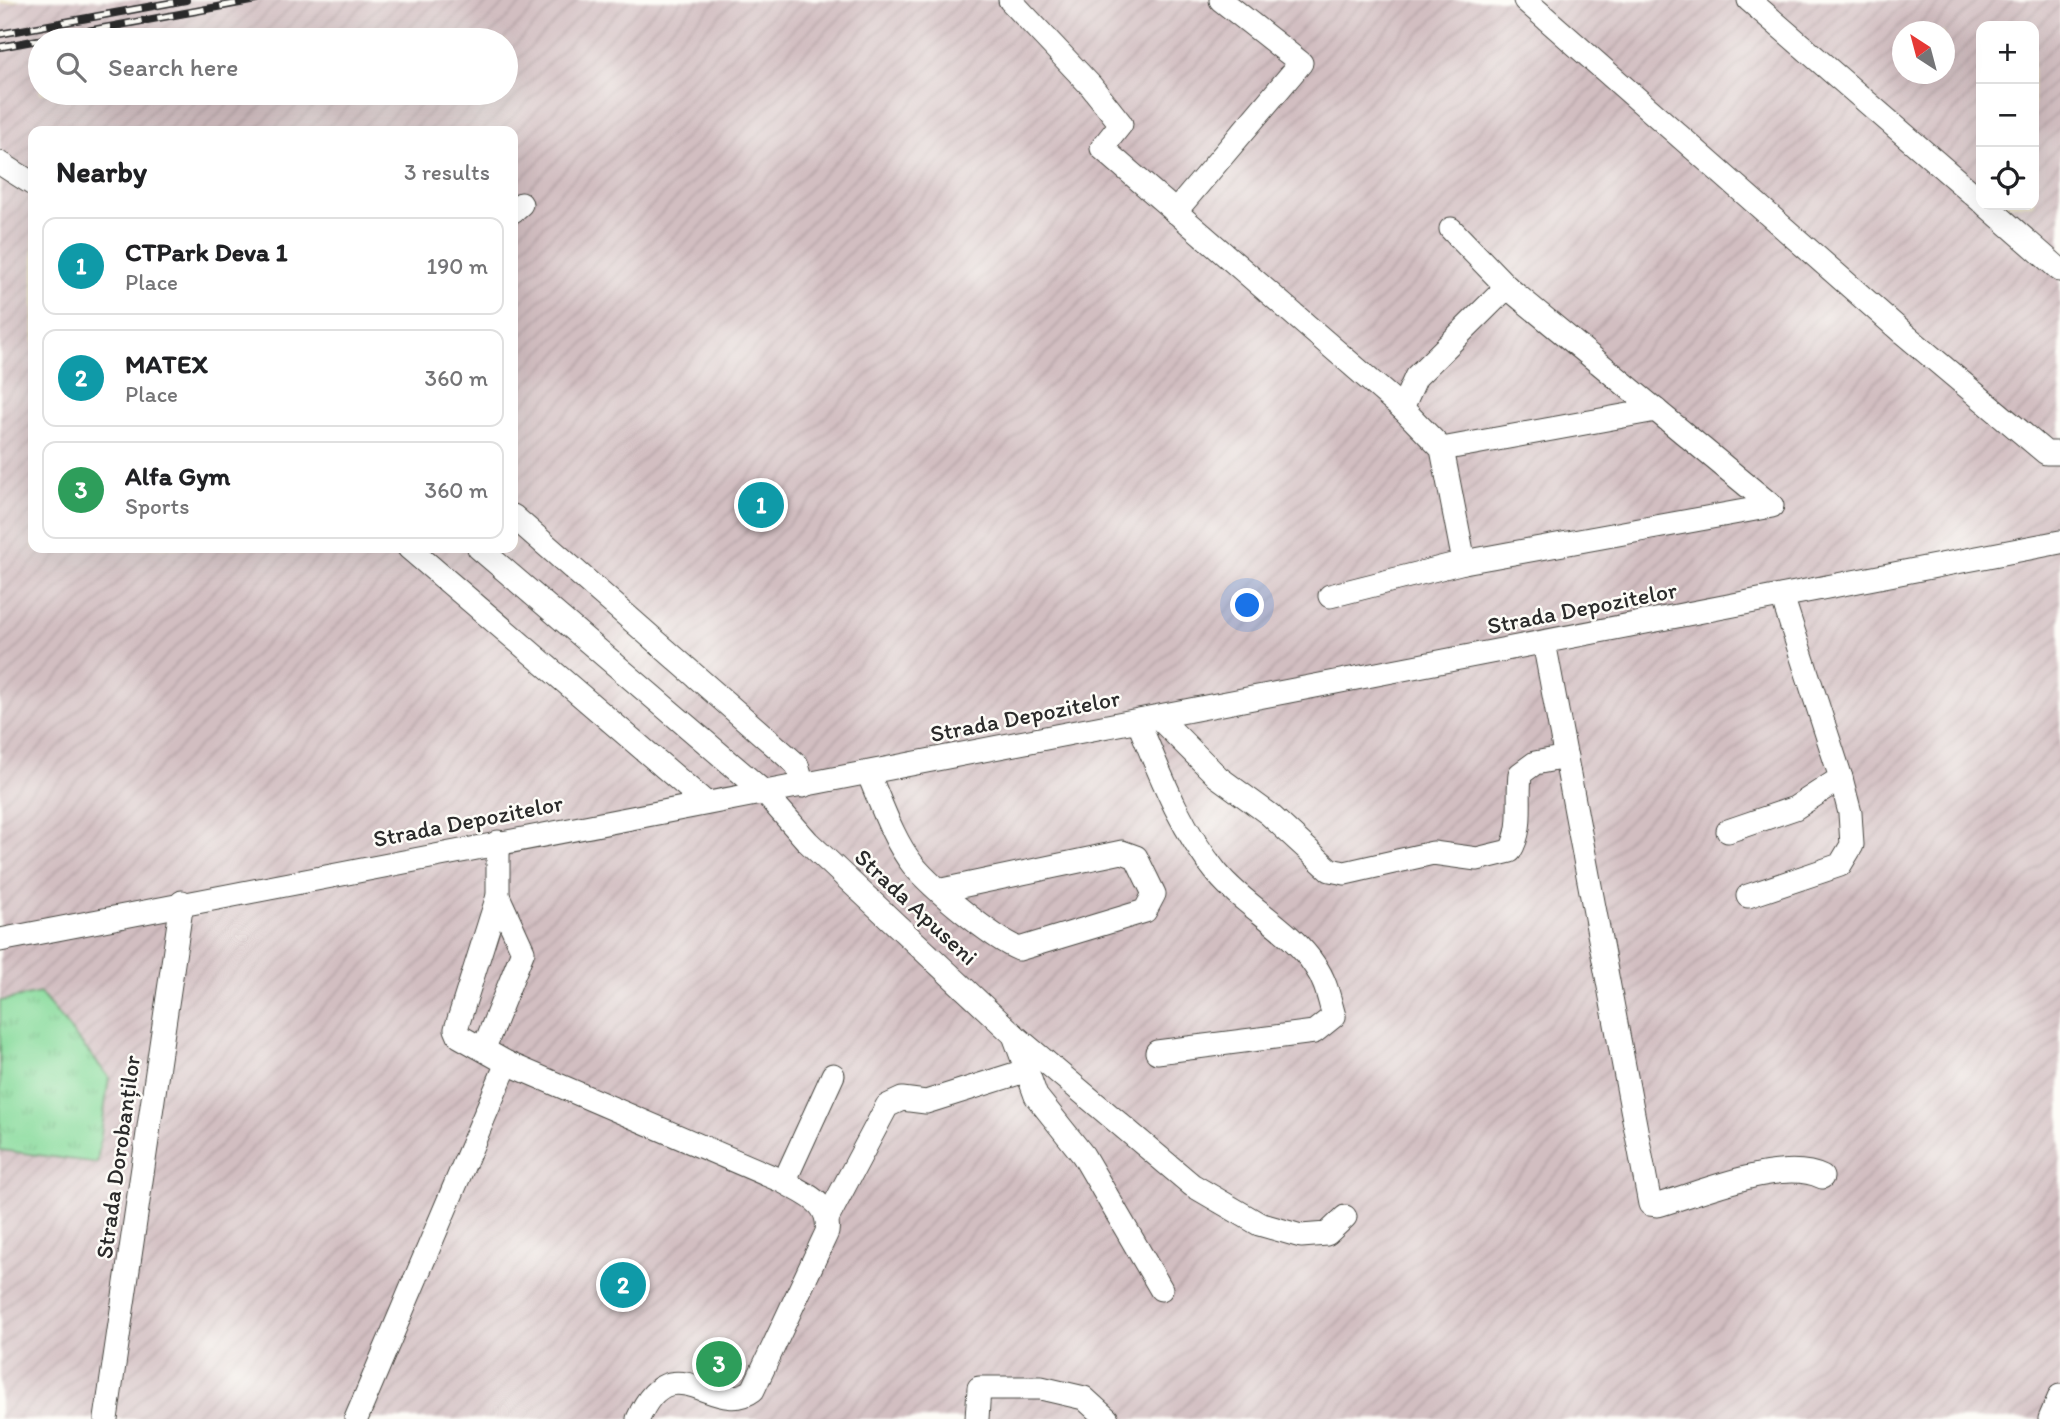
<!DOCTYPE html>
<html lang="en">
<head>
<meta charset="utf-8">
<style>
  :root { --surface:#fff; --page:#f2f2f2; --text:#202124; --muted:#757577; --line:#e0e0e0; --accent:#d1495b }
  body { margin:0; font-family:Itim,sans-serif; background:var(--page); color:var(--text) }
  .controls { position:absolute; right:21px; top:21px; display:grid; overflow:hidden; border-radius:14px; box-shadow:0 7px 28px #0002 }
  .controls button { width:63px; height:63px; display:grid; place-items:center; padding:0; border:0; border-bottom:2px solid var(--line); background:var(--surface); color:var(--text); font:35px sans-serif }
  .compass { position:absolute; left:1892px; top:21px; width:63px; height:63px; border-radius:50%; background:var(--surface); box-shadow:0 7px 28px #0002; rotate:324deg }
  .you { position:absolute; left:1248px; top:606px; width:24px; height:24px; margin:-18px; border:5px solid #fff; border-radius:50%; background:#1a73e8; box-shadow:0 0 0 10px #1a73e833 }
  .badge { display:grid; place-items:center; width:46px; height:46px; border-radius:50%; background:var(--accent); color:#fff; font-size:23px; font-weight:700 }
  .pin { position:absolute; translate:-50% -50%; border:4px solid #fff; box-shadow:0 2px 7px #0006 }
  .list { margin:0; padding:0; list-style:none }
  h2 { display:flex; justify-content:space-between; align-items:center; height:91px; margin:0; padding:0 28px; font-size:30px }
  h2 small { font-size:23px; font-weight:400; color:var(--muted) }
  .list li { display:grid; grid-template-columns:46px 1fr auto; gap:21px; align-items:center; box-sizing:border-box; height:98px; margin:0 14px 14px; padding:0 14px; border:2px solid var(--line); border-radius:14px }
  .list b { display:block; font-size:26px; white-space:nowrap }
  .list p { margin:0; font-size:23px; white-space:nowrap; color:var(--muted) }
  .list em { font-size:23px; font-style:normal; color:var(--muted) }
  .icon { flex:none; width:38px; height:38px; fill:none; stroke:currentColor; stroke-width:2; stroke-linecap:round; stroke-linejoin:round }
  .map { position:relative; flex:none; width:2060px; height:1419px; overflow:hidden }
  .search { position:absolute; background:var(--surface); box-shadow:0 7px 28px #0002; left:28px; top:28px; width:490px; height:77px; display:flex; align-items:center; gap:18px; box-sizing:border-box; padding:0 24px; border-radius:38px; color:var(--muted); font-size:26px }
  .panel { position:absolute; background:var(--surface); box-shadow:0 7px 28px #0002; left:28px; top:126px; width:490px; height:427px; border-radius:14px }
  .map>svg:first-child { display:block }
</style>
</head>
<body>
<div class="map">
<svg width="2060" height="1419" viewBox="0 0 2060 1419">
  <defs>
    <pattern id="industrial-furrows" width="10" height="10" patternUnits="userSpaceOnUse" patternTransform="scale(1.75)"><rect width="10" height="10" fill="#d2bec1"/><path d="M-1 1l2-2M0 10L10 0M9 11l2-2" fill="none" stroke="#b4a3a6"/></pattern>
    <pattern id="park-tufts" width="24" height="20" patternUnits="userSpaceOnUse" patternTransform="scale(1.75)"><rect width="24" height="20" fill="#89dc9d"/><path d="M3 7l-1-3M5 7V3M7 7l1-3M15 17l-1-3M17 17v-4M19 17l1-3" fill="none" stroke="#76bd87"/></pattern>
  </defs>
  <rect width="100%" height="100%" fill="#fdfcf7"/>
  <filter id="ink" filterUnits="userSpaceOnUse"><feTurbulence type="fractalNoise" baseFrequency=".0143" numOctaves="2"/><feDisplacementMap in="SourceGraphic" scale="14" xChannelSelector="R" yChannelSelector="G"/><feConvolveMatrix kernelMatrix="1 2 1 2 8 2 1 2 1" color-interpolation-filters="sRGB"/></filter>
  <filter id="wash" filterUnits="userSpaceOnUse"><feTurbulence type="fractalNoise" baseFrequency=".00686" numOctaves="4" result="noise"/><feDisplacementMap in="SourceGraphic" scale="28" xChannelSelector="R" yChannelSelector="G"/><feGaussianBlur stdDeviation="1.57" result="paint"/><feColorMatrix in="noise" values="0 0 0 0 0 0 0 0 0 0 0 0 0 0 0 0 0 1.4 0 .05"/><feComposite in="paint" operator="in"/></filter>
  <g filter="url(#wash)">
    <rect width="100%" height="100%" fill="#e8dfba"/>
    <path fill="url(#industrial-furrows)" fill-rule="evenodd" d="M 22,0 L 2060,0 L 2060,1419 L 0,1419 L 0,4 ZM 1981,26 L 2034,26 L 2034,205 L 1981,205 ZM 1902,32 L 1944,32 L 1944,74 L 1902,74 ZM 40,40 L 506,40 L 506,93 L 40,93 ZM 33,131 L 513,131 L 513,548 L 33,548 Z"/>
    <path fill="url(#park-tufts)" stroke="#5a8464" stroke-width="2" d="M 40,993 L 109,1077 L 97,1163 L 0,1150 L 0,1001 Z"/>
  </g>
  <g filter="url(#ink)">
    <g fill="none" stroke-linecap="round" stroke-linejoin="round">
      <defs>
        <g id="minor">
          <path d="M 1010,0 L 1091,86 L 1121,124 L 1102,148 L 1402,408 L 1442,449 L 1464,562 L 1330,596"/>
          <path d="M 1525,0 L 1903,333 L 2046,453 L 2060,453"/>
          <path d="M 1749,0 L 1981,201"/>
          <path d="M 0,163 L 33,184"/>
          <path d="M 1986,205 L 2060,270"/>
          <path d="M 513,211 L 521,204"/>
          <path d="M 1175,212 L 1301,63 L 1221,0"/>
          <path d="M 1451,229 L 1507,287"/>
          <path d="M 1402,408 L 1416,377 L 1507,287 L 1772,506 L 1464,562"/>
          <path d="M 1442,449 L 1656,410"/>
          <path d="M 513,516 L 797,765 L 803,786"/>
          <path d="M 409,548 L 706,803"/>
          <path d="M 479,548 L 765,793 L 808,842 L 1014,1035 L 1192,1185 L 1259,1224 L 1301,1236 L 1327,1234 L 1345,1217"/>
          <path d="M 1544,642 L 1650,1204 L 1658,1205 C 1700,1193 1783,1157 1822,1177"/>
          <path d="M 1158,717 L 1218,777 L 1269,814 L 1330,870 L 1345,873 L 1433,853 L 1477,859 L 1510,851 C 1524,828 1517,802 1520,774 L 1535,763 L 1566,757"/>
          <path d="M 1138,721 C 1160,774 1180,828 1217,873 C 1245,907 1291,929 1315,966 C 1326,981 1329,999 1334,1016 L 1314,1032 L 1157,1052"/>
          <path d="M 868,773 C 881,803 893,840 913,865 C 932,888 992,938 1019,949 L 1145,911 L 1154,894 L 1136,857 L 1122,852 L 942,890"/>
          <path d="M 1728,831 L 1795,808 L 1841,778 L 1782,596"/>
          <path d="M 498,842 L 498,896 L 456,1029 L 459,1036 L 507,1063 L 784,1182 C 806,1195 831,1202 827,1232 L 753,1390 C 715,1419 672,1341 638,1419"/>
          <path d="M 1748,896 L 1840,865 L 1852,845 L 1850,813 L 1841,778"/>
          <path d="M 0,940 L 2060,542"/>
          <path d="M 1014,1035 L 1036,1096 L 1083,1155 L 1161,1289"/>
          <path d="M 484,1048 L 523,951 L 498,896"/>
          <path d="M 784,1182 L 833,1075"/>
          <path d="M 828,1217 L 887,1106 L 902,1099 L 926,1102 L 1025,1071"/>
          <path d="M 106,1419 L 182,902"/>
          <path d="M 356,1419 L 507,1063"/>
          <path d="M 977,1419 L 979,1388 L 1041,1388 L 1084,1398 L 1107,1419"/>
          <path d="M 2050,1419 L 2060,1396"/>
        </g>
      </defs>
      <use href="#minor" stroke="#474640" stroke-width="25"/>
      <use href="#minor" stroke="#fff" stroke-width="23"/>
      <defs>
        <g id="rail">
          <path d="M 0,34 L 186,0"/>
          <path d="M 0,47 L 256,0"/>
        </g>
      </defs>
      <use href="#rail" stroke="#2b2b2b" stroke-width="8"/>
      <use href="#rail" stroke="#fdfcf7" stroke-width="5" stroke-dasharray="16" stroke-linecap="butt"/>
    </g>
  </g>
  <g text-anchor="middle" stroke-width="5" stroke-linejoin="round" paint-order="stroke">
    <g font-size="24" fill="#2b2b2b" stroke="#fdfcf7">
      <text transform="translate(1582 608) rotate(-11)" y="8">Strada Depozitelor</text>
      <text transform="translate(1025 716) rotate(-11)" y="8">Strada Depozitelor</text>
      <text transform="translate(468 821) rotate(-11)" y="8">Strada Depozitelor</text>
      <text transform="translate(916 907) rotate(43)" y="8">Strada Apuseni</text>
      <text transform="translate(118 1157) rotate(-82)" y="8">Strada Dorobanților</text>
    </g>
  </g>
</svg>
<div class="controls">
<button>+</button>
<button>−</button>
<button><svg class="icon" aria-label="locate" viewBox="0 0 24 24"><circle cx="12" cy="12" r="6"/><path d="M12 2v4M12 18v4M2 12h4M18 12h4"/></svg></button>
</div>
<svg class="compass" viewBox="-18 -18 36 36"><path d="M0-13l5 13h-10z" fill="#e53935"/><path d="M0 13l5-13h-10z" fill="#757577"/></svg>
<div class="you"></div>
<div class="pin badge" style="left:761px;top:505px;background:#0f9aa8">1</div>
<div class="pin badge" style="left:623px;top:1285px;background:#0f9aa8">2</div>
<div class="pin badge" style="left:719px;top:1364px;background:#2e9e5b">3</div>
<div class="search"><svg class="icon" aria-label="search" viewBox="0 0 24 24"><circle cx="10" cy="10" r="6"/><path d="M15 15l6 6"/></svg>Search here</div>
<section class="panel">
<h2>Nearby<small>3 results</small></h2>
<ul class="list">
<li><span class="badge" style="background:#0f9aa8">1</span><div><b>CTPark Deva 1</b><p>Place</p></div><em>190 m</em></li>
<li><span class="badge" style="background:#0f9aa8">2</span><div><b>MATEX</b><p>Place</p></div><em>360 m</em></li>
<li><span class="badge" style="background:#2e9e5b">3</span><div><b>Alfa Gym</b><p>Sports</p></div><em>360 m</em></li>
</ul>
</section>
</div>
</body>
</html>
